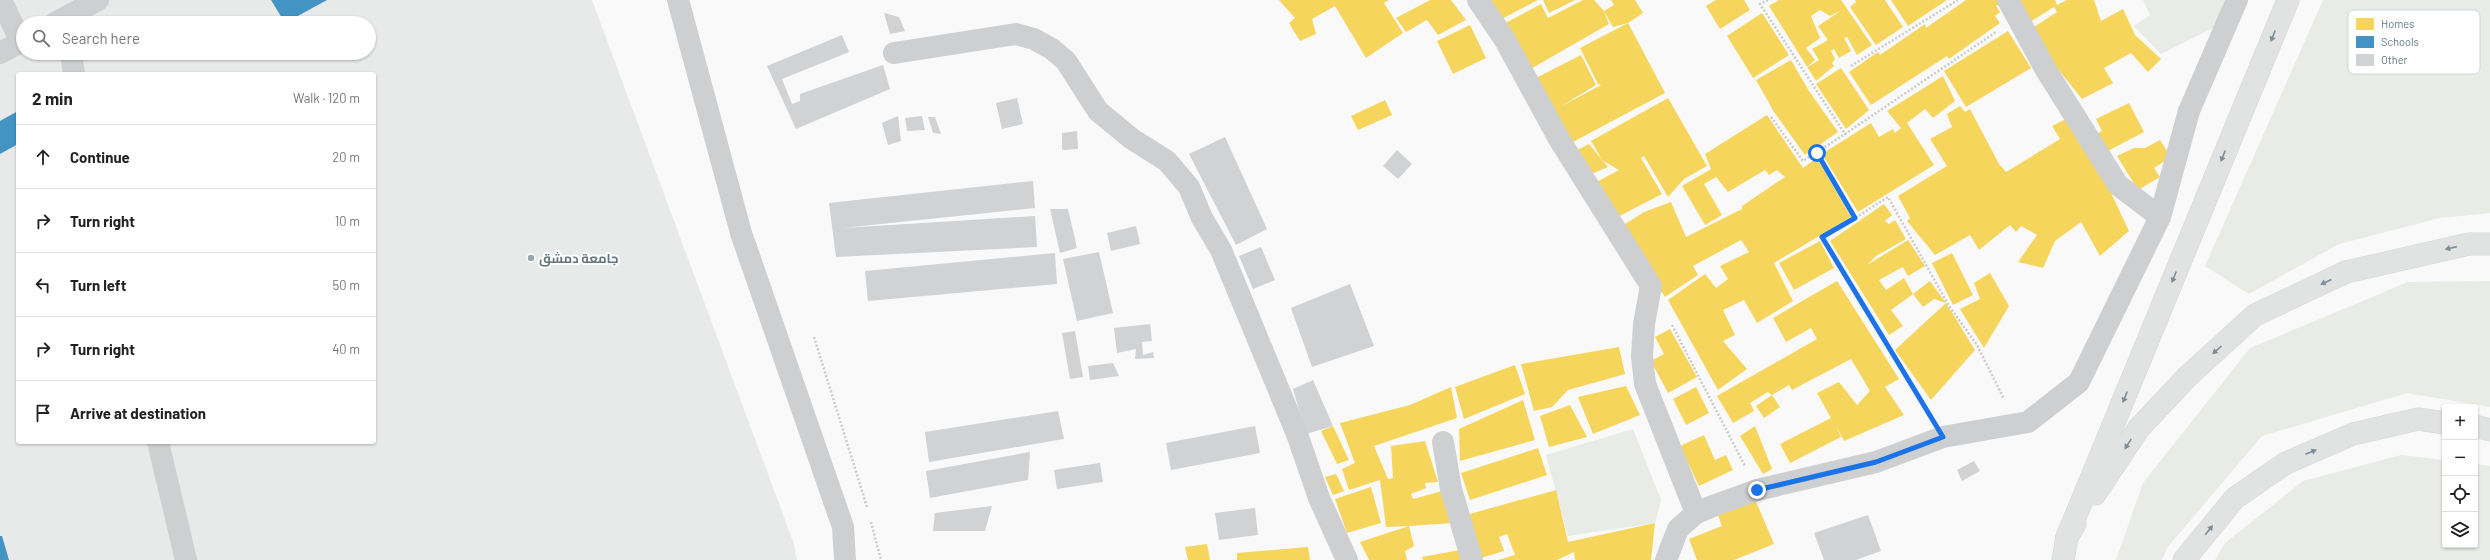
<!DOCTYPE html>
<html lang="en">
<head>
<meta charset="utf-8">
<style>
  :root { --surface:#fff; --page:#f6f6f6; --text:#222; --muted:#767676; --line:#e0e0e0 }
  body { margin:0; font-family:Barlow,Cairo,sans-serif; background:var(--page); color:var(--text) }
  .controls { position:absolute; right:12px; bottom:12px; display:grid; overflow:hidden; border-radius:4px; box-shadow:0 1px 3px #0004 }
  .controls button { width:36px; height:36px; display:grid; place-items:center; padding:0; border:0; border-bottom:1px solid var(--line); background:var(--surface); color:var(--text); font:20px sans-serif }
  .stop { position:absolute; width:12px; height:12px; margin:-9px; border:3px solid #1a73e8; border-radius:50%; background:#fff }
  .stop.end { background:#1a73e8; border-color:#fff; box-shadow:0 1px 4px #0008 }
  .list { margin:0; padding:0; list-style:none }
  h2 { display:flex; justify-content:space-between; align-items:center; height:52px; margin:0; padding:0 16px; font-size:17px }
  h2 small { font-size:13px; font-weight:400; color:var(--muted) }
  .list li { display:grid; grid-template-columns:26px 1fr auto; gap:12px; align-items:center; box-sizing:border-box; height:64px; padding:0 16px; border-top:1px solid var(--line) }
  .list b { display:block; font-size:15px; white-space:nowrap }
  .list em { font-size:13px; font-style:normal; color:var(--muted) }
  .icon { flex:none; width:22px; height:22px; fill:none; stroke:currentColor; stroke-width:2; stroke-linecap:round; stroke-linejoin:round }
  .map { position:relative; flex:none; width:2490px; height:560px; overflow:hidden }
  .search { position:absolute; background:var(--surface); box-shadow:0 1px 3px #0004; left:16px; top:16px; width:360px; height:44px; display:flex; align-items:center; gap:10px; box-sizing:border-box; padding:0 14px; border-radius:22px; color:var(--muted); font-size:15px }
  .panel { position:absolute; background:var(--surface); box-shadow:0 1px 3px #0004; left:16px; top:72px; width:360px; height:372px; border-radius:4px }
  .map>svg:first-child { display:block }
</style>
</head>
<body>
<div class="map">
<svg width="2490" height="560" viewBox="0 0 2490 560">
  <rect width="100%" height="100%" fill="#f9f9f9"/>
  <path fill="#e8e9e9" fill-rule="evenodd" d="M 0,0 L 592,0 L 794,544 L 797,560 L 0,560 ZM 23,23 L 369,23 L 369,53 L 23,53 ZM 18,74 L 374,74 L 374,442 L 18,442 Z"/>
  <g fill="#e8ebe6">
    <path d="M 2143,0 L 2225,0 L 2215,27 L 2161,54 L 2134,26 L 2150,15 Z"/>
    <path d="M 2323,0 L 2490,0 L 2490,213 L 2440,218 L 2339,244 L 2249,294 L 2205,266 Z"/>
    <path d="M 2490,281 L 2490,407 L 2407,393 L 2262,436 L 2167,548 L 2162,560 L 2116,560 L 2143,483 L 2250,348 L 2408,282 Z"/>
    <path d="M 1633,429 L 1661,500 L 1655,523 L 1568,536 L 1546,455 Z"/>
    <path d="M 2401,455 L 2445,460 L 2445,545 L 2475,545 L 2475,464 L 2490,466 L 2490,560 L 2215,560 L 2225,543 L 2303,481 Z"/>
  </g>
  <g fill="#f6d55c" fill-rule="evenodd">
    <path d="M 1279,0 L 1389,0 L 1384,3 L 1403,33 L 1366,58 L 1335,6 L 1312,19 L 1316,34 L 1300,41 L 1289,23 L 1295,18 Z"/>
    <path d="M 1430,0 L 1451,0 L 1466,20 L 1438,35 L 1427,20 L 1406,32 L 1396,18 Z"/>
    <path d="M 1488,0 L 1538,0 L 1498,21 Z"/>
    <path d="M 1543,0 L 1575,0 L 1549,13 Z"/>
    <path d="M 1583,0 L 1594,0 L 1604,11 L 1614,5 L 1611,0 L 1635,0 L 1643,13 L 1628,23 L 1665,93 L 1571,143 L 1534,79 L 1581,55 L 1596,85 L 1560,107 L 1601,85 L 1598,84 L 1580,48 L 1628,23 L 1613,27 L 1604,11 L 1609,24 L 1527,71 L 1502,25 L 1541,4 L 1548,18 Z"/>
    <path d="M 1716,0 L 1744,0 L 1750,10 L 1720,29 L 1706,6 Z"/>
    <path d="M 1779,0 L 1841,0 L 1872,45 L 1857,55 L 1847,37 L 1844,38 L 1851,51 L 1839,58 L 1834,49 L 1831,51 L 1835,59 L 1832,63 L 1834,66 L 1816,81 L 1769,6 ZM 1820,10 L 1830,16 L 1842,10 L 1818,26 L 1828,40 L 1812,49 L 1819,60 L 1806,68 L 1815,60 L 1806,48 L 1820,38 L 1811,16 Z"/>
    <path d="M 1855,0 L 1885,0 L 1903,27 L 1876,45 L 1850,7 L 1856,2 Z"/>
    <path d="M 1891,0 L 1947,0 L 1908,26 Z"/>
    <path d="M 1966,0 L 2000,0 L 2002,3 L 1996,6 L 2000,12 L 1995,16 L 2000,23 L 1949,59 L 1947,56 L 1871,105 L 1849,72 L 1878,52 L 1880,55 L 1925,24 L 1926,28 Z"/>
    <path d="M 2015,0 L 2055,0 L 2057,5 L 2067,0 L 2094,0 L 2101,21 L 2123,9 L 2135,35 L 2161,59 L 2148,72 L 2131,53 L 2104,68 L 2113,83 L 2082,99 L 2045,53 L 2031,29 L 2057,12 L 2054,7 L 2027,24 Z"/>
    <path d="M 1762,13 L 1789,55 L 1753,78 L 1727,36 Z"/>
    <path d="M 1470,25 L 1486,58 L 1453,74 L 1437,41 Z"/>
    <path d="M 2008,31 L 2031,68 L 1966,107 L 1944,71 Z"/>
    <path d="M 1791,60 L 1809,91 L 1838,132 L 1805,155 L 1774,112 L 1756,80 Z"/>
    <path d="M 1841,68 L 1869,110 L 1846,129 L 1816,84 Z"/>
    <path d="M 1943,76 L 1955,101 L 1933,118 L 1925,109 L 1907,123 L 1934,165 L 1858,212 L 1822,154 L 1871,123 L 1879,137 L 1893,129 L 1895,133 L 1901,128 L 1887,111 Z"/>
    <path d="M 1668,98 L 1707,166 L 1684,179 L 1668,197 L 1644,156 L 1641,158 L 1662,194 L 1610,221 L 1589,186 L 1619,170 L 1602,160 L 1591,141 Z"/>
    <path d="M 1385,100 L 1392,115 L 1358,130 L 1351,116 Z"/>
    <path d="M 2129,103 L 2144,132 L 2106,152 L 2096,134 L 2102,131 L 2096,119 Z"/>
    <path d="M 1960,106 L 1965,112 L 1970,109 L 1999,164 L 2006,172 L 2060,139 L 2052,126 L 2068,118 L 2102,174 L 2129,231 L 2100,256 L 2081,222 L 2055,241 L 2043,268 L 2018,262 L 2037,235 L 2021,226 L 2016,232 L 2010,225 L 1979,250 L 1970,235 L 1935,255 L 1907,221 L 1910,218 L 1898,196 L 1947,166 L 1930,139 L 1952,127 L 1947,114 Z"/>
    <path d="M 1767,115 L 1803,168 L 1817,158 L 1851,217 L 1774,263 L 1793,301 L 1757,323 L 1744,300 L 1723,310 L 1735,335 L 1723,341 L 1747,369 L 1718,390 L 1668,300 L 1705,274 L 1716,288 L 1728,279 L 1720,266 L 1749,252 L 1741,240 L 1693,266 L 1698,275 L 1665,297 L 1619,228 L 1644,212 L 1671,202 L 1686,237 L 1742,209 L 1742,206 L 1785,177 L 1777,170 L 1769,175 L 1765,170 L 1728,192 L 1716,177 L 1704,184 L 1722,215 L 1705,225 L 1682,186 L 1711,169 L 1705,154 Z"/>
    <path d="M 2160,140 L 2171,157 L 2154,168 L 2160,177 L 2138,190 L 2117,156 L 2134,148 L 2145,148 Z"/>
    <path d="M 1589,144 L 1608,167 L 1589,175 L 1575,151 Z"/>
    <path d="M 1884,204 L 1892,215 L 1885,221 L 1889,224 L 1895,220 L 1906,239 L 1876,256 L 1867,265 L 1908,240 L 1925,266 L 1908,276 L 1903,267 L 1879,280 L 1886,290 L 1904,278 L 1913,294 L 1891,310 L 1903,326 L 1889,335 L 1830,241 Z"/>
    <path d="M 1820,241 L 1834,268 L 1794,290 L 1779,263 Z"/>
    <path d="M 1952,253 L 1973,295 L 1953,305 L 1932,263 Z"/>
    <path d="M 1990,273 L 2009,306 L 1984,348 L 1960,309 L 1980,299 L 1974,283 Z"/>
    <path d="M 1837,281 L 1899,379 L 1885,387 L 1904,415 L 1844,441 L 1836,426 L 1841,437 L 1790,463 L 1780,444 L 1831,418 L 1817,393 L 1839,382 L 1857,405 L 1870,391 L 1851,359 L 1792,390 L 1789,385 L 1772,395 L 1768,392 L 1750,403 L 1754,411 L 1733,423 L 1717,396 L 1817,339 L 1811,328 L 1786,342 L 1773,318 Z"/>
    <path d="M 1930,281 L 1946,303 L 1934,299 L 1923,307 L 1913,294 Z"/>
    <path d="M 1946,303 L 1975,350 L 1931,400 L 1895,350 Z"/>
    <path d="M 1670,329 L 1697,377 L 1668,393 L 1651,361 L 1664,354 L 1655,337 Z"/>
    <path d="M 1619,347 L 1625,374 L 1568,390 L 1552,407 L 1534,411 L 1521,364 Z"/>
    <path d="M 1515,365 L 1525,394 L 1464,419 L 1455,387 Z"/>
    <path d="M 1626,386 L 1640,415 L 1593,434 L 1578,397 Z"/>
    <path d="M 1451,387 L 1457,418 L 1374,446 L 1388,479 L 1393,478 L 1391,446 L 1425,441 L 1438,482 L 1425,483 L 1426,488 L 1411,494 L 1413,499 L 1446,490 L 1454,523 L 1409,526 L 1414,546 L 1405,551 L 1407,560 L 1369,560 L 1360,542 L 1409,526 L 1386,527 L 1380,480 L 1349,490 L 1342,469 L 1355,463 L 1340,423 L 1410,405 Z"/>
    <path d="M 1696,387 L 1709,413 L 1686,425 L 1673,399 Z"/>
    <path d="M 1772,395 L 1780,407 L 1764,418 L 1756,406 Z"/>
    <path d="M 1523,400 L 1535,440 L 1460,461 L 1459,429 Z"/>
    <path d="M 1570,405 L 1587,437 L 1549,447 L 1540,416 Z"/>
    <path d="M 1333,426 L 1349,460 L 1337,464 L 1321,431 Z"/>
    <path d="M 1755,426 L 1772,469 L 1763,474 L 1740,436 Z"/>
    <path d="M 1704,435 L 1715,460 L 1726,455 L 1733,470 L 1699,486 L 1680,446 Z"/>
    <path d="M 1538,448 L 1547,475 L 1470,500 L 1461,473 Z"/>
    <path d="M 1336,474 L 1344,491 L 1333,495 L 1325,477 Z"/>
    <path d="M 1371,487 L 1381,523 L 1347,533 L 1335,499 Z"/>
    <path d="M 1556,490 L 1568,542 L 1655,523 L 1651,560 L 1575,560 L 1574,552 L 1557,560 L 1498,560 L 1515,555 L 1507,534 L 1499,537 L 1504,551 L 1481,558 L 1466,515 Z"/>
    <path d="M 1755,499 L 1774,544 L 1734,560 L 1697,560 L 1689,539 L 1722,526 L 1718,515 Z"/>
    <path d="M 1207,544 L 1210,560 L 1188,560 L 1185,547 Z"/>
    <path d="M 1308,547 L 1310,560 L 1237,560 L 1237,553 Z"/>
    <path d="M 1460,550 L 1462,560 L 1423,560 L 1422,557 Z"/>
  </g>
  <g fill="#4393c3">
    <path d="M 271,0 L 327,0 L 285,23 Z"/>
    <path d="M 18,111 L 18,144 L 0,154 L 0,121 Z"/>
    <path d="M 0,536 L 2,536 L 9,560 L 0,560 Z"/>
  </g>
  <g fill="#d0d2d3">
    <path d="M 884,13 L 899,17 L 905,31 L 890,34 Z"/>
    <path d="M 842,35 L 849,52 L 782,79 L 792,104 L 800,101 L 800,94 L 883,65 L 890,89 L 796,129 L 767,66 Z"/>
    <path d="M 1017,98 L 1023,124 L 1002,129 L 996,103 Z"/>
    <path d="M 898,116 L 901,141 L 888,145 L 882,123 Z"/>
    <path d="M 922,116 L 925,130 L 907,131 L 905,118 Z"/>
    <path d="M 928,117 L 935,117 L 941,134 L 933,133 Z"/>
    <path d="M 1077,131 L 1078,149 L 1062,150 L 1062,133 Z"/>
    <path d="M 1225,137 L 1267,229 L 1236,245 L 1189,154 Z"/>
    <path d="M 1397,150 L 1412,164 L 1398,179 L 1383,166 Z"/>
    <path d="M 1033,181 L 1035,208 L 843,228 L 1035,216 L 1037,247 L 836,257 L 829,203 Z"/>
    <path d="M 1050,209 L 1068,209 L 1077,248 L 1060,253 Z"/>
    <path d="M 1136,226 L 1140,244 L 1111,251 L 1107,233 Z"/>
    <path d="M 1261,247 L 1275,280 L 1253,289 L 1239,256 Z"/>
    <path d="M 1099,252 L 1113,313 L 1077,321 L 1063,259 Z"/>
    <path d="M 1055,253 L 1057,284 L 868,301 L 865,271 Z"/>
    <path d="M 1350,284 L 1374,346 L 1312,367 L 1291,308 Z"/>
    <path d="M 1150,324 L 1152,341 L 1142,342 L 1143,355 L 1153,352 L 1154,358 L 1135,359 L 1136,349 L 1117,353 L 1114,328 Z"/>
    <path d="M 1075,331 L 1083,377 L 1070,379 L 1062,333 Z"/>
    <path d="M 1113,363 L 1119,376 L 1090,380 L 1088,366 Z"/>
    <path d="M 1313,380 L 1333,426 L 1306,434 L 1293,389 Z"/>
    <path d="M 1058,411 L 1064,439 L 929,462 L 925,432 Z"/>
    <path d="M 1255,426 L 1260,453 L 1171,470 L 1166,443 Z"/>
    <path d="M 1030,452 L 1028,480 L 930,498 L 926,471 Z"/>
    <path d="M 1974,461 L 1980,471 L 1962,481 L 1957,470 Z"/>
    <path d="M 1100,463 L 1103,482 L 1057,489 L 1054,470 Z"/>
    <path d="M 992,506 L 985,531 L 933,531 L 935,513 Z"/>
    <path d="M 1255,508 L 1258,535 L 1219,540 L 1215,513 Z"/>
    <path d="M 1868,515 L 1881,551 L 1856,560 L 1824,560 L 1814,533 Z"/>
  </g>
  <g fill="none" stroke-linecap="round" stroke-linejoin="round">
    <defs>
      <g id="highway">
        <path d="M 2475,426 L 2490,430"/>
        <path d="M 2095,494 L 2139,428 L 2188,376 L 2255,315 L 2346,272 L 2469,244 L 2490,244"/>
        <path d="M 2067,537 L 2288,0"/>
        <path d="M 2063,560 L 2067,537 L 2075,524"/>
        <path d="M 2184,560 L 2235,498 L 2286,463 L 2353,434 L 2418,419 L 2445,423"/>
      </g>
    </defs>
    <use href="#highway" stroke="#d5d6d6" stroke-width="23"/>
    <g stroke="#cbcccd" stroke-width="2.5" stroke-dasharray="2 2" stroke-linecap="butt">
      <path d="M 1768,0 L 1760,4 L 1845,134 L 1996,32"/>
      <path d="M 1851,66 L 1958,0"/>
      <path d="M 1771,117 L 1803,161 L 1845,134"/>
      <path d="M 1817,153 L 1855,218 L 1888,197 L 1949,306 L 1977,345 L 2004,399"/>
      <path d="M 1855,218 L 1822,237 L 1929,414"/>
      <path d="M 1672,325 L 1745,466"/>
      <path d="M 814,337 L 867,507"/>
      <path d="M 871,522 L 881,560"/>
    </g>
    <g stroke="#cecfd0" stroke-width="22">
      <path d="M 1,0 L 21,42"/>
      <path d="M 678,0 L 741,233 L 843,527 L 845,560"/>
      <path d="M 1478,0 L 1505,40 L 1559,139 L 1651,286 L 1644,324 L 1642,356 L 1645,384 L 1696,513"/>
      <path d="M 2008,0 L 2046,70 L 2118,185 L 2160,217"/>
      <path d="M 55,23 L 98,0"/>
      <path d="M 0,53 L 23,41"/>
      <path d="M 71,53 L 74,74"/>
      <path d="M 894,53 L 1016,34 L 1034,39 L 1052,49 L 1066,61 L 1098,111 L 1132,139 L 1167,161 L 1189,187 L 1202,218 L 1221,250 L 1297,434 L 1319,498 L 1347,560"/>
      <path d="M 158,442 L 186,560"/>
      <path d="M 1443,442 L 1451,489 L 1472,560"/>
      <path d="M 1666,560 L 1678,529 L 1696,513 L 1718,504 L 1757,490 L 1876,462 L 1943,437 L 2028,422 L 2079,382 L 2160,217 L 2189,111 L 2237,0"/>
    </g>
    <use href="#highway" stroke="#e1e2e2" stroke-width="22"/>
  </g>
  <defs><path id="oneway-solid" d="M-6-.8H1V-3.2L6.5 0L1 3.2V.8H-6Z"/></defs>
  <g fill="#7e8c96">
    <use href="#oneway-solid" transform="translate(2273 36) rotate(112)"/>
    <use href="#oneway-solid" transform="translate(2223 156) rotate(112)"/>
    <use href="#oneway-solid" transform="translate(2451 248) rotate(167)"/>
    <use href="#oneway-solid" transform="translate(2174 277) rotate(112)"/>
    <use href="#oneway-solid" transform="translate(2326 282) rotate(155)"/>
    <use href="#oneway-solid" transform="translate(2217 350) rotate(138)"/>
    <use href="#oneway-solid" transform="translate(2125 397) rotate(112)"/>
    <use href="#oneway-solid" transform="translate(2128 444) rotate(123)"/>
    <use href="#oneway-solid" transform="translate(2311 452) rotate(-23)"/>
    <use href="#oneway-solid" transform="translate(2209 530) rotate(-51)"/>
  </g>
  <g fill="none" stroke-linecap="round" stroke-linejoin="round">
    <path stroke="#1a73e8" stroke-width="5" d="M 1757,490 L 1876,462 L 1943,437 L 1822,237 L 1855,218 L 1817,153"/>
  </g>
  <circle fill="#99a4ac" stroke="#fff" stroke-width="1.5" cx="531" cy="258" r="4"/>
  <g text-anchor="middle" stroke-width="4" stroke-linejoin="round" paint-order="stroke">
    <g font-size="13" font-weight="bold" fill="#657683" stroke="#fff" text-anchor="start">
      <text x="539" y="263">جامعة دمشق</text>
    </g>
  </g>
  <rect x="2348" y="10" width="132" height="64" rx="6" fill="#fff" stroke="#d1d6da" stroke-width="1"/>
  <rect x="2356" y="18" width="18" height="12" fill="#f6d55c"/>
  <rect x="2356" y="36" width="18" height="12" fill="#4393c3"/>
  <rect x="2356" y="54" width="18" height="12" fill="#d0d2d3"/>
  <g font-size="11" fill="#657683">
    <text x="2381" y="28">Homes</text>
    <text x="2381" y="46">Schools</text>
    <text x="2381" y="64">Other</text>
  </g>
</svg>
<div class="controls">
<button>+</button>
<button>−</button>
<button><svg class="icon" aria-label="locate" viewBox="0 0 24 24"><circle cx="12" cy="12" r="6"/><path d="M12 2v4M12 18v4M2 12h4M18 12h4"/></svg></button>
<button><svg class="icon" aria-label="layers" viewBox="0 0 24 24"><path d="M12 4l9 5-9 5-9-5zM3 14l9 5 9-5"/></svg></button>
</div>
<div class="stop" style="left:1817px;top:153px"></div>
<div class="stop end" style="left:1757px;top:490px"></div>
<div class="search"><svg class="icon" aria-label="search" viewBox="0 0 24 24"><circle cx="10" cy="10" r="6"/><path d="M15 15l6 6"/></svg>Search here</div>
<section class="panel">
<h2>2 min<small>Walk · 120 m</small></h2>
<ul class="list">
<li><svg class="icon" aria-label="ahead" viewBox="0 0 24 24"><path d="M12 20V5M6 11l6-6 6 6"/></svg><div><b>Continue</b></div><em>20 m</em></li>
<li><svg class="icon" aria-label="right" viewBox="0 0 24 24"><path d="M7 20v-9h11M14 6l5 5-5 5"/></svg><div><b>Turn right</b></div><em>10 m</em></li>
<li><svg class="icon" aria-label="left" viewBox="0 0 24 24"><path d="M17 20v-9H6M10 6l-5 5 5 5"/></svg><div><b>Turn left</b></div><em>50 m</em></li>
<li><svg class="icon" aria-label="right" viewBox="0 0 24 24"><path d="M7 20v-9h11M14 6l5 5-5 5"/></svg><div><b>Turn right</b></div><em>40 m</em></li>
<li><svg class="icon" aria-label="arrive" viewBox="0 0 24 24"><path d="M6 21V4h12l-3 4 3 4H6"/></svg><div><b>Arrive at destination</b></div></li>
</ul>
</section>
</div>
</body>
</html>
